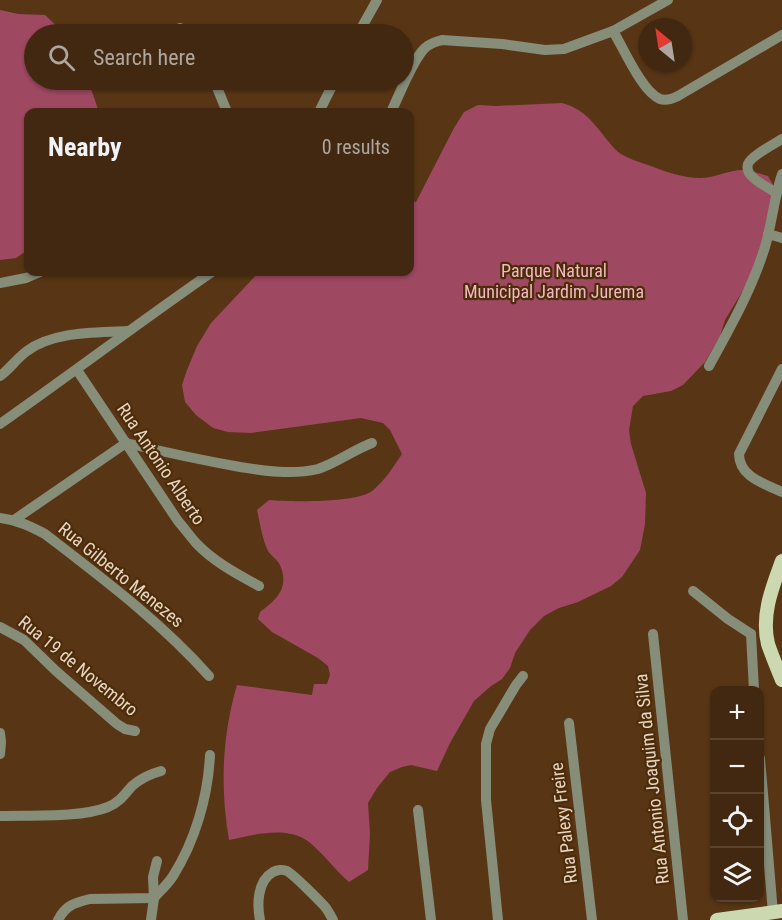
<!DOCTYPE html>
<html lang="en">
<head>
<meta charset="utf-8">
<style>
  :root { --surface:#422810; --page:#4c341e; --text:#f1f3f6; --muted:#aea69f; --line:#5a4430 }
  body { margin:0; font-family:"Roboto Condensed",sans-serif; background:var(--page); color:var(--text) }
  .controls { position:absolute; right:18px; bottom:18px; display:grid; overflow:hidden; border-radius:12px; box-shadow:0 2px 4px #0004 }
  .controls button { width:54px; height:54px; display:grid; place-items:center; padding:0; border:0; border-bottom:2px solid var(--line); background:var(--surface); color:var(--text); font:30px sans-serif }
  .compass { position:absolute; left:638px; top:18px; width:54px; height:54px; border-radius:50%; background:var(--surface); box-shadow:0 2px 4px #0004; rotate:330deg }
  .list { margin:0; padding:0; list-style:none }
  h2 { display:flex; justify-content:space-between; align-items:center; height:78px; margin:0; padding:0 24px; font-size:26px }
  h2 small { font-size:20px; font-weight:400; color:var(--muted) }
  .icon { flex:none; width:33px; height:33px; fill:none; stroke:currentColor; stroke-width:2; stroke-linecap:round; stroke-linejoin:round }
  .map { position:relative; flex:none; width:782px; height:920px; overflow:hidden }
  .search { position:absolute; background:var(--surface); box-shadow:0 2px 4px #0004; left:24px; top:24px; width:390px; height:66px; display:flex; align-items:center; gap:15px; box-sizing:border-box; padding:0 21px; border-radius:33px; color:var(--muted); font-size:22px }
  .panel { position:absolute; background:var(--surface); box-shadow:0 2px 4px #0004; left:24px; top:108px; width:390px; height:168px; border-radius:12px }
  .map>svg:first-child { display:block }
</style>
</head>
<body>
<div class="map">
<svg width="782" height="920" viewBox="0 0 782 920">
  <rect width="100%" height="100%" fill="#583615"/>
  <g fill="#9f4862">
    <path d="M 0,10 L 18,14 L 45,15 L 65,34 L 34,34 L 34,80 L 88,80 L 99,112 L 28,112 L 28,250 L 16,258 L 0,260 Z"/>
    <path d="M 562,103 C 591,111 598,132 617,151 C 623,157 642,163 651,166 C 666,172 684,178 700,178 C 716,178 730,169 745,170 C 753,171 761,174 768,176 L 775,188 L 757,267 L 725,320 L 720,336 L 705,362 L 683,385 L 671,391 L 643,396 L 633,406 L 629,430 L 631,444 L 646,493 L 645,524 L 640,550 L 622,577 L 611,586 L 578,602 L 559,608 L 544,616 L 530,630 L 515,653 L 510,668 L 502,679 L 491,686 L 474,701 L 450,743 L 437,771 L 411,765 L 402,767 L 390,772 L 377,788 L 368,803 L 370,834 L 368,870 L 349,882 C 335,870 324,854 309,842 C 287,825 253,835 229,840 C 220,788 222,736 237,685 L 312,695 L 314,684 L 327,684 L 330,675 L 328,666 L 318,658 L 272,632 L 258,619 L 260,612 C 276,600 290,588 280,565 C 278,560 271,556 268,551 C 262,538 260,523 257,510 L 269,500 C 291,502 356,503 372,491 C 385,481 393,467 402,454 L 390,430 L 383,423 L 361,418 L 251,433 L 228,432 L 213,428 L 196,415 L 185,402 L 182,385 L 187,370 L 197,346 L 211,323 L 259,272 L 410,272 L 410,201 L 416,202 L 454,128 L 464,112 L 478,105 L 496,106 Z"/>
  </g>
  <g fill="none" stroke-linecap="round" stroke-linejoin="round">
    <g stroke="#868d79" stroke-width="10">
      <path d="M 180,28 L 185,34"/>
      <path d="M 613,31 C 623,47 642,92 660,99 C 666,101 672,99 678,96 L 782,35"/>
      <path d="M 358,34 L 377,0"/>
      <path d="M 214,80 L 227,112"/>
      <path d="M 319,112 L 335,80"/>
      <path d="M 391,112 C 399,96 413,59 425,48 C 430,43 436,42 442,40 L 502,44 L 545,50 L 564,49 L 613,31 L 668,0"/>
      <path d="M 776,193 C 768,187 755,182 749,173 C 748,171 747,167 748,164 C 751,156 774,144 782,139"/>
      <path d="M 768,234 L 782,238"/>
      <path d="M 0,283 L 26,278 L 40,272"/>
      <path d="M 709,366 C 730,328 752,289 765,247 C 772,223 774,198 782,174"/>
      <path d="M 782,369 L 739,454 C 739,477 765,484 782,492"/>
      <path d="M 77,370 L 178,521 C 184,528 190,536 196,543 C 214,562 237,574 259,586"/>
      <path d="M 0,376 C 10,369 17,358 27,351 C 53,331 96,333 127,331"/>
      <path d="M 0,424 C 71,374 140,322 212,272"/>
      <path d="M 126,443 C 164,452 201,460 240,467 C 265,471 292,475 318,469 C 337,463 353,450 372,443"/>
      <path d="M 0,518 C 17,520 30,526 45,534 C 102,578 161,622 209,676"/>
      <path d="M 14,520 L 126,443"/>
      <path d="M 693,591 L 728,619 L 751,634"/>
      <path d="M 0,627 L 24,640 L 56,671 L 117,724 L 125,729 L 135,731"/>
      <path d="M 653,634 L 683,920"/>
      <path d="M 751,634 L 754,690"/>
      <path d="M 569,723 L 592,920"/>
      <path d="M 0,733 L 1,742 L 0,754"/>
      <path d="M 760,758 L 773,913"/>
      <path d="M 418,810 L 431,920"/>
      <path d="M 0,816 C 30,815 81,818 108,807 C 119,803 125,794 132,786 C 141,778 150,774 161,771"/>
      <path d="M 58,920 C 66,905 74,903 90,899 L 154,898 C 160,891 168,884 173,876 C 195,841 208,797 210,755"/>
      <path d="M 151,920 L 154,898 L 153,877 L 157,861"/>
      <path d="M 260,920 C 257,905 257,881 273,872 C 277,870 283,869 287,871 C 294,875 320,901 326,908 C 328,911 331,916 333,920"/>
      <path d="M 498,920 L 486,800 L 486,744 L 490,729 L 516,685 L 523,676"/>
    </g>
    <g stroke="#ccd9b0" stroke-width="14">
      <path d="M 782,561 C 772,588 761,615 768,644 C 772,656 777,668 782,680"/>
      <path d="M 717,920 L 782,911"/>
    </g>
  </g>
  <g text-anchor="middle" stroke-width="4.5" stroke-linejoin="round" paint-order="stroke">
    <g font-size="18" fill="#f2b7c5" stroke="#4c2c09">
      <text x="554" y="277">Parque Natural<tspan x="554" dy="21">Municipal Jardim Jurema</tspan></text>
    </g>
    <g font-size="18" fill="#e8d4c2" stroke="#4c2c09">
      <text transform="translate(161 464) rotate(56)" y="6">Rua Antonio Alberto</text>
      <text transform="translate(121 575) rotate(39)" y="6">Rua Gilberto Menezes</text>
      <text transform="translate(78 666) rotate(39)" y="6">Rua 19 de Novembro</text>
      <text transform="translate(652 779) rotate(-96)" y="6">Rua Antonio Joaquim da Silva</text>
      <text transform="translate(564 823) rotate(-97)" y="6">Rua Palexy Freire</text>
    </g>
  </g>
</svg>
<div class="controls">
<button>+</button>
<button>−</button>
<button><svg class="icon" aria-label="locate" viewBox="0 0 24 24"><circle cx="12" cy="12" r="6"/><path d="M12 2v4M12 18v4M2 12h4M18 12h4"/></svg></button>
<button><svg class="icon" aria-label="layers" viewBox="0 0 24 24"><path d="M12 4l9 5-9 5-9-5zM3 14l9 5 9-5"/></svg></button>
</div>
<svg class="compass" viewBox="-18 -18 36 36"><path d="M0-13l5 13h-10z" fill="#e53935"/><path d="M0 13l5-13h-10z" fill="#aea69f"/></svg>
<div class="search"><svg class="icon" aria-label="search" viewBox="0 0 24 24"><circle cx="10" cy="10" r="6"/><path d="M15 15l6 6"/></svg>Search here</div>
<section class="panel">
<h2>Nearby<small>0 results</small></h2>
<ul class="list">
</ul>
</section>
</div>
</body>
</html>
